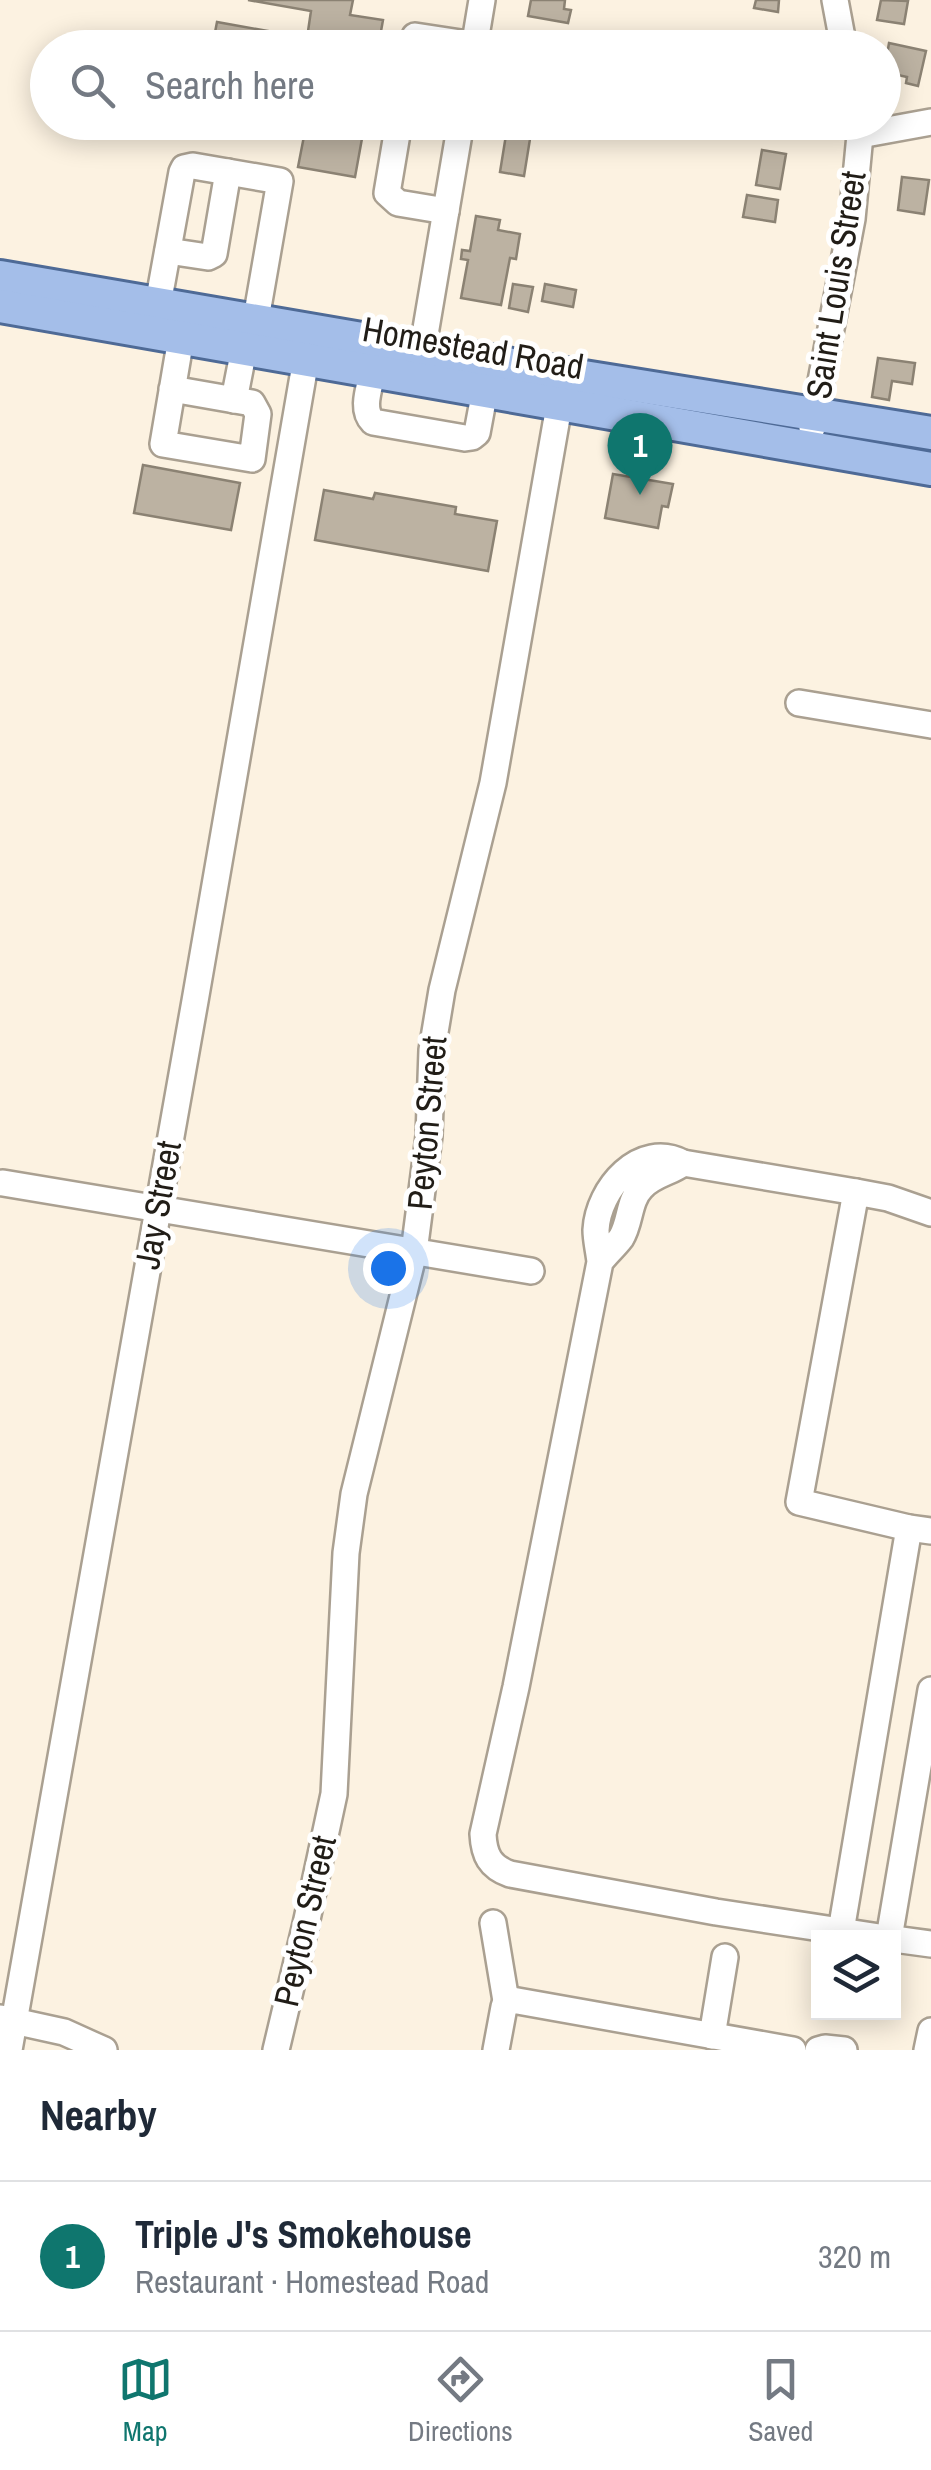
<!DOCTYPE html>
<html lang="en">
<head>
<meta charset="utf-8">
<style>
  :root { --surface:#fff; --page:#f2f2f3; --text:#1f2937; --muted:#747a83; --line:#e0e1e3; --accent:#0f766e }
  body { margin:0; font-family:"Archivo Narrow",sans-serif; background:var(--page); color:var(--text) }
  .controls { position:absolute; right:30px; bottom:30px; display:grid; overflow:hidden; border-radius:0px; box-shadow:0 5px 25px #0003 }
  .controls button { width:90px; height:90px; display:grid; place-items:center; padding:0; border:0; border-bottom:2px solid var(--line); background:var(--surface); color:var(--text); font:50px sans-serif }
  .you { position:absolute; left:388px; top:1268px; width:35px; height:35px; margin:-25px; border:8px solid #fff; border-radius:50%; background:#1a73e8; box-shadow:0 0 0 15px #1a73e833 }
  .badge { display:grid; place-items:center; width:65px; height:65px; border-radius:50%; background:var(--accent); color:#fff; font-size:32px; font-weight:700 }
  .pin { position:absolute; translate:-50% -82px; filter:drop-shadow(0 2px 5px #0008) }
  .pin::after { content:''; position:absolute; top:52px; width:35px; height:30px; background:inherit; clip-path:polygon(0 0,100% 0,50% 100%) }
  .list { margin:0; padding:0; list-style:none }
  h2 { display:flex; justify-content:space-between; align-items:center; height:130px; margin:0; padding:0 40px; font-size:42px }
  h2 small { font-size:32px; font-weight:400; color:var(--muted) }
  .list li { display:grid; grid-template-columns:65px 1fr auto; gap:30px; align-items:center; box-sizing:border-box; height:150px; padding:0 40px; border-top:2px solid var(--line) }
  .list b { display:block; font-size:38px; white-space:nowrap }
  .list p { margin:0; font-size:32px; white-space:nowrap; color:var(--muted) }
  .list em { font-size:32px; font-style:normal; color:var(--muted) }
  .icon { flex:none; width:55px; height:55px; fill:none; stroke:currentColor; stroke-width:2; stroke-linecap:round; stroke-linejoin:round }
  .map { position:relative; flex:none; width:931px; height:2050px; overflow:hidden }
  .search { position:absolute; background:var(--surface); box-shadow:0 5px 25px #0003; left:30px; right:30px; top:30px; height:110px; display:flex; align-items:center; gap:25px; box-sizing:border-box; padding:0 35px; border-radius:55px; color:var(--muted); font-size:38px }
  .sheet { height:280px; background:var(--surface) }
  nav { display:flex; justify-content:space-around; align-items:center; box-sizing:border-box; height:140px; border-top:2px solid var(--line); background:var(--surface); font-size:28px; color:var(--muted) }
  nav a { display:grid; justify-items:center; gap:5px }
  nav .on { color:var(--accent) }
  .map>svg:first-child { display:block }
</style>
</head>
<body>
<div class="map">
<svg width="931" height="2050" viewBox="0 0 931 2050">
  <rect width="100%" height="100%" fill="#fcf2e1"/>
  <g fill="#bcb2a2" stroke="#8b8273" stroke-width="2.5">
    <path d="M 248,0 L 353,0 L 350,15 L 383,20 L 378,48 L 212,48 L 217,22 L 307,38 L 311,11 Z"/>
    <path d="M 531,0 L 565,0 L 564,9 L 571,10 L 568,23 L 528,16 Z"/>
    <path d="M 756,0 L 779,0 L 778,12 L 754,8 Z"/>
    <path d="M 881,0 L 908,1 L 904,24 L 877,20 Z"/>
    <path d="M 889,43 L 926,51 L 918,86 L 906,83 L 907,77 L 884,72 Z"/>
    <path d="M 258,122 L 365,122 L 355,177 L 298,167 L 305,131 Z"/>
    <path d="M 506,135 L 530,139 L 524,176 L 500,172 Z"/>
    <path d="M 762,150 L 786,154 L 780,189 L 756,185 Z"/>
    <path d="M 902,177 L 929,180 L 924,214 L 898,210 Z"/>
    <path d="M 747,195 L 778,200 L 775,222 L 743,217 Z"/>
    <path d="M 476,216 L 500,220 L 498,230 L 520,234 L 516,259 L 510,258 L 501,305 L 461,298 L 468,260 L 461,259 L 462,250 L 470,251 Z"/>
    <path d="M 513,284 L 533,287 L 528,312 L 509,308 Z"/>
    <path d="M 545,284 L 576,290 L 573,307 L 542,301 Z"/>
    <path d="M 878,358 L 915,363 L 912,384 L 892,381 L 889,400 L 872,397 Z"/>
    <path d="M 143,465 L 240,483 L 231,530 L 134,513 Z"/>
    <path d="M 613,474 L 673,484 L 668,507 L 662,506 L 658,528 L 605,518 Z"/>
    <path d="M 324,490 L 373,499 L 375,493 L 456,507 L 455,514 L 497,521 L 488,571 L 315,540 Z"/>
  </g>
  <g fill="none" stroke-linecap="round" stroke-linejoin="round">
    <defs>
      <g id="minor">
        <path d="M 835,0 L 844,48"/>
        <path d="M 413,48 L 415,36 L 474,45"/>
        <path d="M 474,48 L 482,0"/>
        <path d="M 399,122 L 387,193 L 398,203 L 446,211"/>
        <path d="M 860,135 L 931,122"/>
        <path d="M 168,251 L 208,257 L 214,254 L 228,172"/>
        <path d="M 158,304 L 182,172 L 184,168 L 193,166 L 280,181 L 256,319"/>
        <path d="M 420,364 L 461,122"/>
        <path d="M 373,370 C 370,387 360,409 373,422 L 465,438 L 472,437 L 477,433 L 485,390"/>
        <path d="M 172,389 L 252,403 L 258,414 L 252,459 L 163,444 L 181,338"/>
        <path d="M 234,400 L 244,349"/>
        <path d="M 812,428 L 852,219 L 860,135 L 857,122"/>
        <path d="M 799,703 L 931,725"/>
        <path d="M 683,1163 L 856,1192"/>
        <path d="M 3,1183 L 531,1271"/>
        <path d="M 931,1213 L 888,1198 L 856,1192 L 799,1502 L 909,1528 L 931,1531"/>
        <path d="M 600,1262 C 606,1254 615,1246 621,1238 C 631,1222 628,1201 642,1187 C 654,1174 670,1173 683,1163 C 640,1140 598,1189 596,1230 C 596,1240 599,1252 600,1262 L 516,1687 L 483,1834 C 484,1855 490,1867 510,1874 L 716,1912 L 886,1938"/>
        <path d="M 493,1923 L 506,2001"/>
        <path d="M 841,1931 L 909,1528"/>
        <path d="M 889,1938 L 931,1690"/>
        <path d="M 894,1939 L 931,1944"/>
        <path d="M 0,2018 L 64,2032 L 104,2050"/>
        <path d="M 712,2036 L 725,1957"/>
        <path d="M 9,2050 L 195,1001 L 306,359"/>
        <path d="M 276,2050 L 306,1924 L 334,1794 L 346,1553 L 354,1494 L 414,1252 L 429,1136 L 432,1050 L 442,990 L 493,783 L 562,389"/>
        <path d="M 496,2050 L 504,2007 L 506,2001 L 512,2000 L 793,2050"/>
        <path d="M 818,2050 L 825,2048 L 844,2050"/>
        <path d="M 927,2050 L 931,2031"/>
      </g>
      <g id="major">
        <path d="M 0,277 L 565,374 L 931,433"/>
        <path d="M 0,306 L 931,469"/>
      </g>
    </defs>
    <use href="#minor" stroke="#aaa091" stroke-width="30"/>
    <use href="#major" stroke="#4e6a96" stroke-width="38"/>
    <use href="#minor" stroke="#fff" stroke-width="25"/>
    <use href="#major" stroke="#a4bee9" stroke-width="32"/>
  </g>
  <g text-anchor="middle" stroke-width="10" stroke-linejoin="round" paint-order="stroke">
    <g font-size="35" fill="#211d17" stroke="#fff">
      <text transform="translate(836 285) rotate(-81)" y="12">Saint Louis Street</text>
      <text transform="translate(473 348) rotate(10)" y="12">Homestead Road</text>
      <text transform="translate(427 1123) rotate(-85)" y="12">Peyton Street</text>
      <text transform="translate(158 1205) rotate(-80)" y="12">Jay Street</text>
      <text transform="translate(305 1921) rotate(-77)" y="12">Peyton Street</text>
    </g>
  </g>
</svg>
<div class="controls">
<button><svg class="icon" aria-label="layers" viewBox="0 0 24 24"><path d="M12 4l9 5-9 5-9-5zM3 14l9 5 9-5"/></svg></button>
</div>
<div class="you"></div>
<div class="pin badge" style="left:640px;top:495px">1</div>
<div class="search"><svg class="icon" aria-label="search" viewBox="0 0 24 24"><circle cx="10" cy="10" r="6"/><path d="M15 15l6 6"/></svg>Search here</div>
</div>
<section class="sheet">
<h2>Nearby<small></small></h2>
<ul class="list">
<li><span class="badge">1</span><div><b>Triple J's Smokehouse</b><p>Restaurant · Homestead Road</p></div><em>320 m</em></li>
</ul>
</section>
<nav>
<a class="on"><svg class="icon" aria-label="map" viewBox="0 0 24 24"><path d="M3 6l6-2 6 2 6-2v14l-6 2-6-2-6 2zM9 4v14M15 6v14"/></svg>Map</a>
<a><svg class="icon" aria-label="directions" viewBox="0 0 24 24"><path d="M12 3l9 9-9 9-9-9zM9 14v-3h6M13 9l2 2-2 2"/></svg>Directions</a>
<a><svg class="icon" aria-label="saved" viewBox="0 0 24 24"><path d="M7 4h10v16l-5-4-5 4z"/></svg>Saved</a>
</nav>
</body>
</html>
